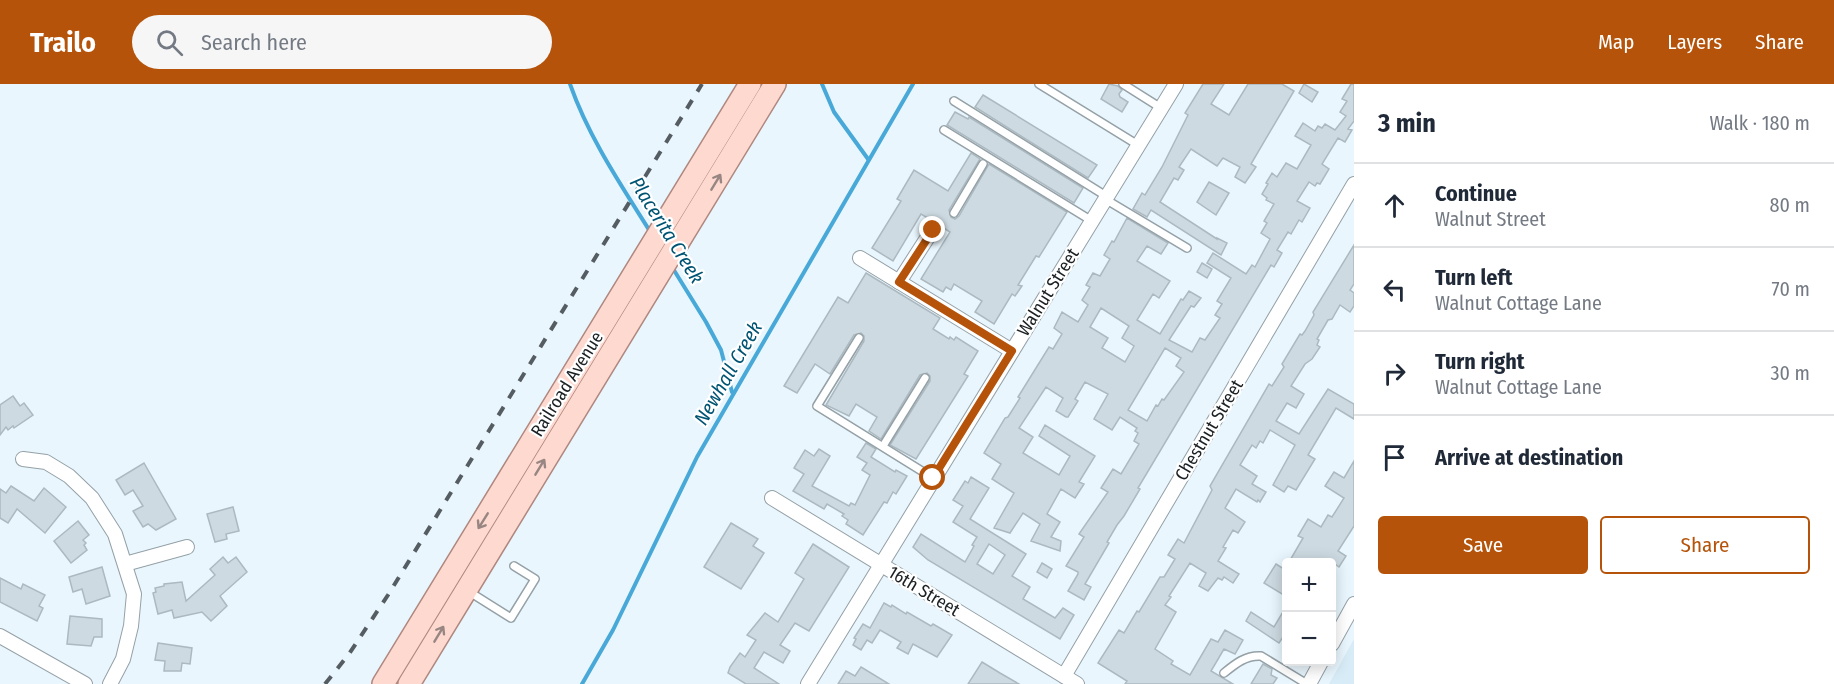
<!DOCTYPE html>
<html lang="en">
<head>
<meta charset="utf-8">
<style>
  :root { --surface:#fff; --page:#f6f6f7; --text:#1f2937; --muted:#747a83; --line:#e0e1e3; --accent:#b45309 }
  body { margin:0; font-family:"Fira Sans Condensed",sans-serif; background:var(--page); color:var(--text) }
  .controls { position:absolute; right:18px; bottom:18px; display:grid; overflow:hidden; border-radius:6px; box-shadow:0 3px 15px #0003 }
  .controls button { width:54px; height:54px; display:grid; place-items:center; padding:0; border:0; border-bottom:2px solid var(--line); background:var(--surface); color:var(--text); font:30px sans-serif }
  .stop { position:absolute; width:18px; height:18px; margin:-14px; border:4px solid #b45309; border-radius:50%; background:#fff }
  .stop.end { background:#b45309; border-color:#fff; box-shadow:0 2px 6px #0008 }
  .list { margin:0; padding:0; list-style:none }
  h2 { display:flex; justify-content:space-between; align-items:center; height:78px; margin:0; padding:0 24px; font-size:26px }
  h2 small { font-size:20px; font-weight:400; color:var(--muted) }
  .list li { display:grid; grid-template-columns:39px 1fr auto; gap:18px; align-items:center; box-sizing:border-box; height:84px; padding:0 24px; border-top:2px solid var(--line) }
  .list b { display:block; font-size:22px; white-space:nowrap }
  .list p { margin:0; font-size:20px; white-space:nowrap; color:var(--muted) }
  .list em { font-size:20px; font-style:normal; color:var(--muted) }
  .actions { display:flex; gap:12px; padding:18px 24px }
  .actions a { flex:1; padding:14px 0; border:2px solid var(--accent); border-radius:6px; text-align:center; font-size:21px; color:var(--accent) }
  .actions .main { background:var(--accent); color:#fff }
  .icon { flex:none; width:33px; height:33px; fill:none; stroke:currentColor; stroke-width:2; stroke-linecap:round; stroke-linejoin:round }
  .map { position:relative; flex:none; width:1354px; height:600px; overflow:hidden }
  header { display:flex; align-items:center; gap:36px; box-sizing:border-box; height:84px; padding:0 30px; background:var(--accent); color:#fff }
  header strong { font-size:28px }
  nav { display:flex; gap:33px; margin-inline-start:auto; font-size:21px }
  .search { width:420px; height:54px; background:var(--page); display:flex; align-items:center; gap:15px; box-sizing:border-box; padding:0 21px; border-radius:33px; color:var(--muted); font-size:22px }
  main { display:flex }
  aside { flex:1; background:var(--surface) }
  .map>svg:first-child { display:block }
</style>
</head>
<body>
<header>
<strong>Trailo</strong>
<div class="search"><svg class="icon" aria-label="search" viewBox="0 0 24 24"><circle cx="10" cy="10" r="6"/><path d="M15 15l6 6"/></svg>Search here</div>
<nav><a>Map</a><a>Layers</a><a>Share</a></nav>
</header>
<main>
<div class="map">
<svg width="1354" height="600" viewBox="0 0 1354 600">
  <rect width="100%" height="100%" fill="#e9f6fd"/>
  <path fill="#d7ecf7" d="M 1354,555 L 1354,600 L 1329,600 Z"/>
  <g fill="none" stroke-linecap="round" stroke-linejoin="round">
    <g stroke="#48a9d8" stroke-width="4">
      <path d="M 570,0 C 589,54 621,101 651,149"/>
      <path d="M 822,0 L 834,28 L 868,75"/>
      <path d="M 672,183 L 706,238 L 721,266 L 732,308"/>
      <path d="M 582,600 L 613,546 L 697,373 L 913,0"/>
    </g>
  </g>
  <g fill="#cddae1" stroke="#acb9c0" stroke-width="1.5" fill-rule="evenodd">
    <path d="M 1109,0 L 1118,2 L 1122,6 L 1119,10 L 1120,13 L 1128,18 L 1122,28 L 1101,15 Z"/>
    <path d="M 1203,0 L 1224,0 L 1211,20 L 1229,31 L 1248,0 L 1282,0 L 1294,7 L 1251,80 L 1256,83 L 1245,99 L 1235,93 L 1240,83 L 1223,74 L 1217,82 L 1191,65 L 1179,83 L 1184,86 L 1178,96 L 1174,94 L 1160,118 L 1217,155 L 1217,154 L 1227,159 L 1221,171 L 1151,126 L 1147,133 L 1133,125 L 1142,109 L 1145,111 L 1162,83 L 1188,31 L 1185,29 Z"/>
    <path d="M 1304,0 L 1318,8 L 1312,18 L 1299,9 Z"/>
    <path d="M 1351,0 L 1354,0 L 1354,37 L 1348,45 L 1352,46 L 1345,58 L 1338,54 L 1322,80 L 1329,85 L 1320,100 L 1317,99 L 1315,102 L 1309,98 L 1297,117 L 1310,124 L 1302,138 L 1299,136 L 1291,150 L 1288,148 L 1277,166 L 1282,169 L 1274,183 L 1271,181 L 1138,404 L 1140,405 L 1124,432 L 1117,441 L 1107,458 L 1109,459 L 1085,500 L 1091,503 L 1084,516 L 1068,507 L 1078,490 L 1078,488 L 1066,482 L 1084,453 L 1079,450 L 1108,408 L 1101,404 L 1113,385 L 1121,390 L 1139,360 L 1134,357 L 1138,349 L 1135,347 L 1137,344 L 1120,333 L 1112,346 L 1094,335 L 1108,310 L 1085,298 L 1075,315 L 1078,317 L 1068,333 L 1066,333 L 1056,327 L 1063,314 L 1046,303 L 1019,344 L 1033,353 L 1023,369 L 1059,391 L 1070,372 L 1039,352 L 1045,341 L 1095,372 L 1079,398 L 1084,400 L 1075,414 L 1061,405 L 1047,430 L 1060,438 L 1051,453 L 1061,457 L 1060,467 L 1031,457 L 1040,440 L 1023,429 L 1010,449 L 994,444 L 1014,409 L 992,395 L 1001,380 L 984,369 L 1005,334 L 1008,333 L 1020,314 L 1018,313 L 1049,263 L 1053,265 L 1062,250 L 1054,244 L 1062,228 L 1078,238 L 1088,221 L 1082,216 L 1090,203 L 1086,201 L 1093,189 L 1100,192 L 1110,175 L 1104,171 L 1112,157 L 1114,158 L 1127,134 L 1168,159 L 1161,170 L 1147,162 L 1137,177 L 1170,197 L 1159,214 L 1153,210 L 1137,236 L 1160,250 L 1181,215 L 1183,216 L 1189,207 L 1201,214 L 1194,223 L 1191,222 L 1169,256 L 1192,268 L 1200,254 L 1205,256 L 1220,234 L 1215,231 L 1222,220 L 1217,217 L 1231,194 L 1207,179 L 1213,169 L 1246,190 L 1252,181 L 1255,183 L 1270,155 L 1261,149 L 1267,139 L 1264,137 L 1274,120 L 1266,116 L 1267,114 L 1262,110 L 1268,100 L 1266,99 L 1272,89 L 1277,93 L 1286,79 L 1297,85 L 1311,61 L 1295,52 L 1303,39 L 1315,47 L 1318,42 L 1322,44 L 1325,40 L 1335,46 L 1346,32 L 1340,28 L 1347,17 L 1342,15 ZM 1101,224 L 1129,242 L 1122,254 L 1134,262 L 1125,278 L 1102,264 L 1108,254 L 1090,243 ZM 1165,264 L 1181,274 L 1176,282 L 1184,288 L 1164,316 L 1162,315 L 1158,322 L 1156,321 L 1147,337 L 1128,326 Z"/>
    <path d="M 983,11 L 1097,81 L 1088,94 L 975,23 Z"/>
    <path d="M 955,28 L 968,35 L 969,33 L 1083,104 L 1074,119 L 947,41 Z"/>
    <path d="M 971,69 L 980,75 L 949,126 L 951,133 L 955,135 L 959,132 L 989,80 L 1067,128 L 1039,173 L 1036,172 L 1018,201 L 1022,202 L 1015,212 L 1012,210 L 994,240 L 975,228 L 982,217 L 954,200 L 951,206 L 946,203 L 943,208 L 921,195 L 950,148 L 942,143 L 937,137 L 931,136 L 921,130 L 893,177 L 872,164 L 901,117 L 897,115 L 914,86 L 948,107 Z"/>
    <path d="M 1209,98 L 1229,109 L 1216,131 L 1197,118 Z"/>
    <path d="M 1354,161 L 1354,200 L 1350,206 L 1354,209 L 1354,222 L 1350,228 L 1340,221 L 1332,235 L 1328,236 L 1317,255 L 1319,256 L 1317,261 L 1320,263 L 1312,275 L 1305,280 L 1291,302 L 1304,310 L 1296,324 L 1287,319 L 1276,337 L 1299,350 L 1328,305 L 1354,320 L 1354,335 L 1336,324 L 1308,371 L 1315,375 L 1296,406 L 1288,402 L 1284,408 L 1273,401 L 1295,361 L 1270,346 L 1263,359 L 1260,357 L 1256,364 L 1252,361 L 1240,381 L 1257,392 L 1252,400 L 1266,408 L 1260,418 L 1258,416 L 1257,418 L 1236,405 L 1225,424 L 1245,438 L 1238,449 L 1233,446 L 1223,463 L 1226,464 L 1218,477 L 1239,490 L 1233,499 L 1224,493 L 1222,496 L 1218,494 L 1208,507 L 1199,502 L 1206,489 L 1190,479 L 1169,512 L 1171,513 L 1165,521 L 1176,528 L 1155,565 L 1173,577 L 1171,580 L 1190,591 L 1211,555 L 1218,558 L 1225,546 L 1243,556 L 1235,570 L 1224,565 L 1211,587 L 1233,600 L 1125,600 L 1127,597 L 1098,579 L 1119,546 L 1124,549 L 1137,527 L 1139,528 L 1160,493 L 1164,493 L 1175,475 L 1168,471 L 1178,455 L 1184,459 L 1212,406 L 1210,402 L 1269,300 L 1272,302 L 1284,283 L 1282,280 L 1300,250 L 1302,251 L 1305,247 L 1314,231 L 1313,228 Z"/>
    <path d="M 1202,179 L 1212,185 L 1207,194 L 1197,188 Z"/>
    <path d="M 866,189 L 940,234 L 933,245 L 949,255 L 950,253 L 954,256 L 956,253 L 978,267 L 964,290 L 968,292 L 916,375 L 890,361 L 930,297 L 930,292 L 927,289 L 920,291 L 881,355 L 869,347 L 877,333 L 856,320 L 849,332 L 826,321 L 864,257 L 864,252 L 861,249 L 854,251 L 830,290 L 815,280 L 797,309 L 784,302 L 838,213 L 848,219 Z"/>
    <path d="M 13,312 L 20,322 L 24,319 L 33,331 L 14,344 L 13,342 L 8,346 L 6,343 L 0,351 L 0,321 Z"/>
    <path d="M 866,359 L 876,365 L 871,373 L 895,388 L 896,386 L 907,392 L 896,410 L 893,408 L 887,419 L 884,418 L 863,451 L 846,440 L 848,436 L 842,432 L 844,430 L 827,420 L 824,425 L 793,407 L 804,390 L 794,384 L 805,366 L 814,372 L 819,365 L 830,372 L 812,402 L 849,422 L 851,419 L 855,421 L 870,391 L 862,386 L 867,379 L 857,373 Z"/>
    <path d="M 1354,377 L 1354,442 L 1338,467 L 1346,472 L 1339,483 L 1332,478 L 1289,478 L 1303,454 L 1298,452 L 1308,435 L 1321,443 L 1328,431 L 1332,433 L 1344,414 L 1325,402 L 1334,388 L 1344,394 Z"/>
    <path d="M 144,379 L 176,435 L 156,446 L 148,440 L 143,443 L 133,427 L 143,422 L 133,406 L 125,411 L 116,396 Z"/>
    <path d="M 971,393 L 989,404 L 970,435 L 1026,470 L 1012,492 L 1030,503 L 1023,515 L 1055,534 L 1063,524 L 1074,531 L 1060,555 L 928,476 L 913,463 L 921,450 L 965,478 L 974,462 L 972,461 L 977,453 L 953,438 L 963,422 L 953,416 L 965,397 L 968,399 ZM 989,460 L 1005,471 L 993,490 L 977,480 Z"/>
    <path d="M 11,402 L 34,417 L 44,404 L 66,423 L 45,449 L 17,425 L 8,439 L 0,434 L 0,405 L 6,409 Z"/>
    <path d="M 233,423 L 239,447 L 226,450 L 227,455 L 215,458 L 207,430 Z"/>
    <path d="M 78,437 L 89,451 L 83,456 L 86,459 L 84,461 L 87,466 L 71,479 L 54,457 Z"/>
    <path d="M 731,439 L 758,455 L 753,462 L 764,469 L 741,505 L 704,483 Z"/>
    <path d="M 813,460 L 849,483 L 809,547 L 795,539 L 780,561 L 790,567 L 783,579 L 764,568 L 754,584 L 779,600 L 746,600 L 728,589 L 730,583 L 740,569 L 745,573 L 756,556 L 747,551 L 765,529 L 778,538 L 804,495 L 795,489 Z"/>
    <path d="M 223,473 L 228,479 L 236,473 L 247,488 L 220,512 L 227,522 L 211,537 L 202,528 L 174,534 L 172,526 L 158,530 L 153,509 L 156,508 L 155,504 L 164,502 L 164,500 L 182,498 L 186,517 L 215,491 L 210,485 Z"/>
    <path d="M 1042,479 L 1052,485 L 1047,494 L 1037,488 Z"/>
    <path d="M 1276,480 L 1287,487 L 1287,513 L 1264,499 Z"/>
    <path d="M 102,483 L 110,512 L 86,520 L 82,505 L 73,508 L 69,493 Z"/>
    <path d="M 0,494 L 21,505 L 23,500 L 45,511 L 39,522 L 43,524 L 37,537 L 0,518 Z"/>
    <path d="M 884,519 L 891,523 L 892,521 L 906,530 L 907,528 L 931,542 L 933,540 L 952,551 L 937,573 L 913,560 L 908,570 L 897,564 L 901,558 L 880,546 L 872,559 L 867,556 L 861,566 L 853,561 L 856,555 L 854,554 L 863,540 L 870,544 Z"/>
    <path d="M 1287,521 L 1287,547 L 1279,559 L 1246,537 L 1251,528 L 1274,543 Z"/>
    <path d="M 70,532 L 102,535 L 102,553 L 94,553 L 91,562 L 67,560 Z"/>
    <path d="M 158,559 L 192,564 L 190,580 L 182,579 L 181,587 L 164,587 L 165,577 L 155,576 Z"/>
    <path d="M 982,578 L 1000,589 L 1019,600 L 968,600 Z"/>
    <path d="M 1263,580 L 1272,585 L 1271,591 L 1277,594 L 1273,600 L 1251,600 Z"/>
    <path d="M 861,583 L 889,600 L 838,600 L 846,587 L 855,592 Z"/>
  </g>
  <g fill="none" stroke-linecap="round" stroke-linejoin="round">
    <defs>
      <g id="lane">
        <path d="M 1039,0 L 1138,61"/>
        <path d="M 1123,0 L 1161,24"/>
        <path d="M 954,17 L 1106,112"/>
        <path d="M 944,46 L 1092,137"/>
        <path d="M 1105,115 L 1187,164"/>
        <path d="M 954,129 L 983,80"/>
        <path d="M 859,254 L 817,322 L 933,394"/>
        <path d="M 883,362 L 925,294"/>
        <path d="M 468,507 L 511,534 L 535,495 L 514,482"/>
        <path d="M 1224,589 C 1235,580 1246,571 1261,572 L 1307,600"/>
      </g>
      <g id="street">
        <path d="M 860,174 L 1012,267"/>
        <path d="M 899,198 L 933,145"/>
        <path d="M 23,375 L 46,378 L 69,392 L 92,414 L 115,450 L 134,510 L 131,542 L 123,575 L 110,600"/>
        <path d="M 772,414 L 1077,600"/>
        <path d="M 125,480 L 187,463"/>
        <path d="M 0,552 L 85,600"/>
        <path d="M 1332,560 L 1354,520"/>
        <path d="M 1064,592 L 1354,100"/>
        <path d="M 808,600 L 1176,0"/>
        <path d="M 1309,600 L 1321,578"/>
      </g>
      <g id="primary">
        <path d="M 383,600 L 750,0"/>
        <path d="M 409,600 L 775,0"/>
      </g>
    </defs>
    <use href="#lane" stroke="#94a1a7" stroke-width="10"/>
    <use href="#street" stroke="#94a1a7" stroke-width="16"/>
    <use href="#primary" stroke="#af877f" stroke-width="24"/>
    <use href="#lane" stroke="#fff" stroke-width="7"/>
    <use href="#street" stroke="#fff" stroke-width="14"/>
    <use href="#primary" stroke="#fed9d0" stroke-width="21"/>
    <path stroke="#565d62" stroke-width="4" stroke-dasharray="10 10" stroke-linecap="butt" d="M 325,600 L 349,570 L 388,511 L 702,0"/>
  </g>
  <defs><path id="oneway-shaft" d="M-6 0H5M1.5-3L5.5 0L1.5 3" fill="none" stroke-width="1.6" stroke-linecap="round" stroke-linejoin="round" transform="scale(1.5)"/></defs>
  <g stroke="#988682">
    <use href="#oneway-shaft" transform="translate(716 98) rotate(-59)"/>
    <use href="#oneway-shaft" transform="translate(540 383) rotate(-59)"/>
    <use href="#oneway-shaft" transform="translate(483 437) rotate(122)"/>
    <use href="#oneway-shaft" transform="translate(439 550) rotate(-59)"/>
  </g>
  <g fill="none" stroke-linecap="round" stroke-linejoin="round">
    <path stroke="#b45309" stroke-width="8" d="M 933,146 L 899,198 L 1012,267 L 933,394"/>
  </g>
  <g text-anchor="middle" stroke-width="4.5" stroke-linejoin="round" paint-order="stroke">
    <g font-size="18" fill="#1b2023" stroke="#fff">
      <text transform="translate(1048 208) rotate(-58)" y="6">Walnut Street</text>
      <text transform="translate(567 300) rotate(-58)" y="6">Railroad Avenue</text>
      <text transform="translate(1209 346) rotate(-59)" y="6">Chestnut Street</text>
      <text transform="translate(924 507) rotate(31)" y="6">16th Street</text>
    </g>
    <g font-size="20" font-style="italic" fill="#005473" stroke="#fff">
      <text transform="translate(667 146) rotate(58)" y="7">Placerita Creek</text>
      <text transform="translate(728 289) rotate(-60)" y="7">Newhall Creek</text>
    </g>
  </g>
</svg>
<div class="controls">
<button>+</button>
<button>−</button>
</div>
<div class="stop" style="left:933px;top:394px"></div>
<div class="stop end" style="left:933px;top:146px"></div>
</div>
<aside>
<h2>3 min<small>Walk · 180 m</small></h2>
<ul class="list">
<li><svg class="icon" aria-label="ahead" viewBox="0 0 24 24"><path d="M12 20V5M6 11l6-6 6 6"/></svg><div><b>Continue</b><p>Walnut Street</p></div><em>80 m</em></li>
<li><svg class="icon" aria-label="left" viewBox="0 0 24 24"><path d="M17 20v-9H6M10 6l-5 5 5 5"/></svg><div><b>Turn left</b><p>Walnut Cottage Lane</p></div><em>70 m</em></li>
<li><svg class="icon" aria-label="right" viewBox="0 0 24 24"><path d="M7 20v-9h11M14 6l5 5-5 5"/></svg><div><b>Turn right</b><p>Walnut Cottage Lane</p></div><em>30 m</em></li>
<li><svg class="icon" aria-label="arrive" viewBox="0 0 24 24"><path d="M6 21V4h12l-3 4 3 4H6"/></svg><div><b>Arrive at destination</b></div></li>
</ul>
<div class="actions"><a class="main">Save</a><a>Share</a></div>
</aside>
</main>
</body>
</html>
